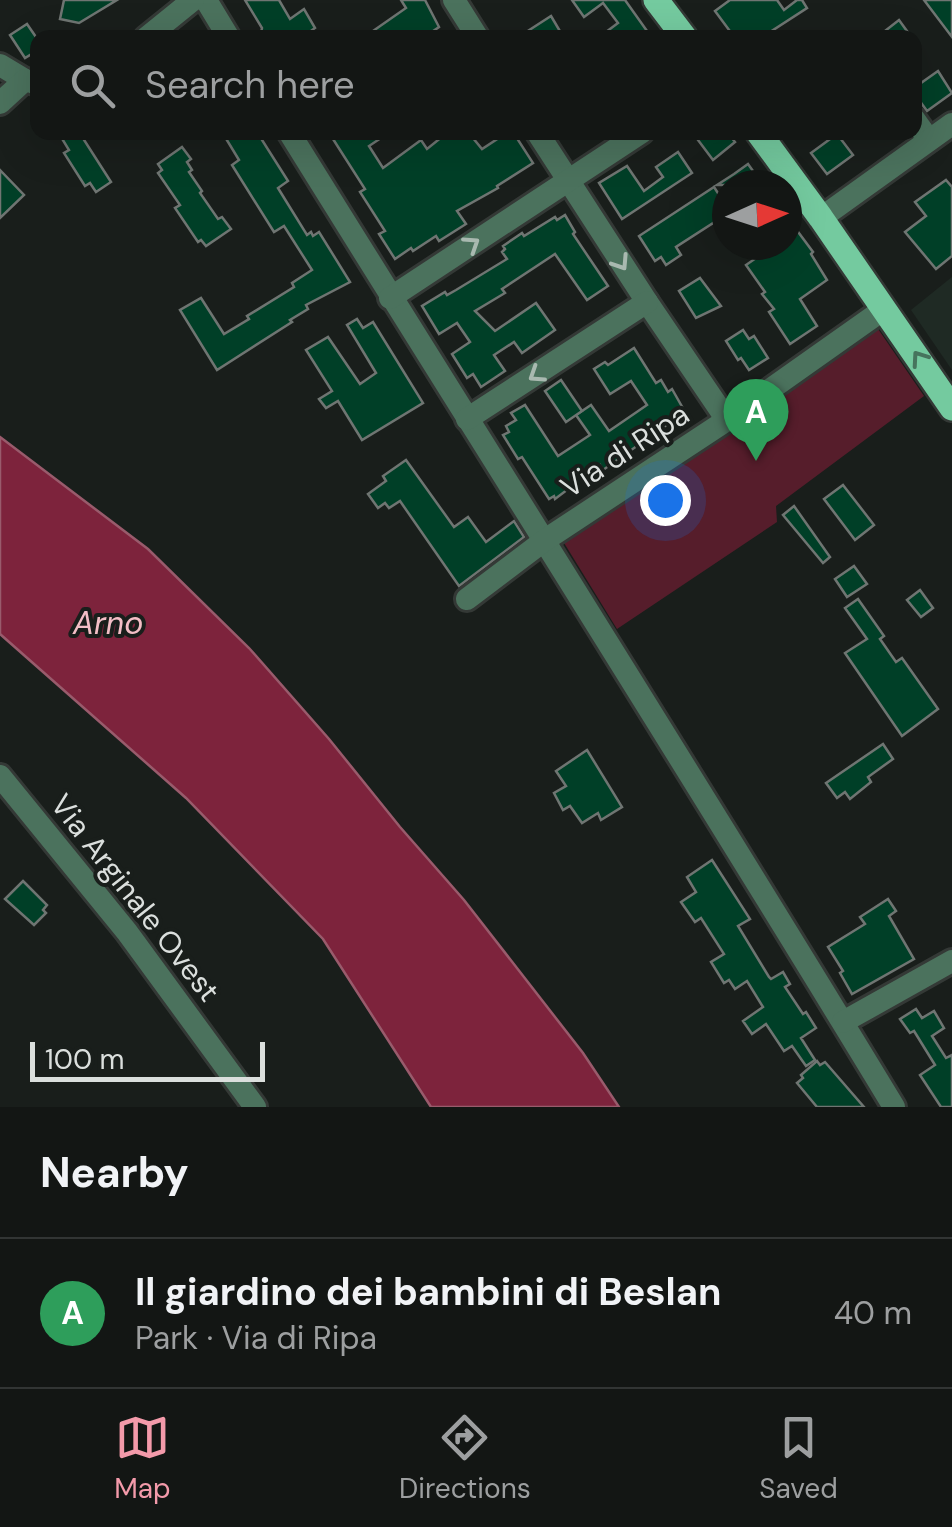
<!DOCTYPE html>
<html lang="en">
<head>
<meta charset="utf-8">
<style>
  :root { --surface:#131614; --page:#202322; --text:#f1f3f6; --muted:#9d9fa0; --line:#323534; --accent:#f39aaa }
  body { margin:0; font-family:"DM Sans",sans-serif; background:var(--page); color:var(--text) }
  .compass { position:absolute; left:712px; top:170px; width:90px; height:90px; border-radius:50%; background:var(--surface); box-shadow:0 10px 40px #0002; rotate:87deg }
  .scale { position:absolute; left:30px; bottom:25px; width:235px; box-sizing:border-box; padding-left:10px; border:5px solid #dbdfdd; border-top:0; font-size:28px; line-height:35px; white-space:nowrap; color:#dbdfdd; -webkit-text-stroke:8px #191e1b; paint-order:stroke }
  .you { position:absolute; left:665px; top:500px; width:35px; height:35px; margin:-25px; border:8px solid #fff; border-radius:50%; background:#1a73e8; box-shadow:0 0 0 15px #1a73e833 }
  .badge { display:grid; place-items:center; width:65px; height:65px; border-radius:50%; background:var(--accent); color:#fff; font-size:32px; font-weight:700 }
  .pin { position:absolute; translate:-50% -82px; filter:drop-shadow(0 2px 5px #0008) }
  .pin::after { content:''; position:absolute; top:52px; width:35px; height:30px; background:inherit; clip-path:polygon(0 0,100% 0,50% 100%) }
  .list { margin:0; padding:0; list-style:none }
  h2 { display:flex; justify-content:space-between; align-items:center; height:130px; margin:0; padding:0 40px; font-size:42px }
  h2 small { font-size:32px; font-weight:400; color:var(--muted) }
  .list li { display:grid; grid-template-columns:65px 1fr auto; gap:30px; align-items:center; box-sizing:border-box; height:150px; padding:0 40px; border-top:2px solid var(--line) }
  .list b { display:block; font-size:38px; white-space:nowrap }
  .list p { margin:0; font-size:32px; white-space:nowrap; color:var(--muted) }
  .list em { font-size:32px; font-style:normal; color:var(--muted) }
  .icon { flex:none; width:55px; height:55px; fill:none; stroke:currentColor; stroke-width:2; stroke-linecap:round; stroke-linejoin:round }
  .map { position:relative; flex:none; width:952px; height:1107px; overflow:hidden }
  .search { position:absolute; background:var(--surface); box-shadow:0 10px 40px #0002; left:30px; right:30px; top:30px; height:110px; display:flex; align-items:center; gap:25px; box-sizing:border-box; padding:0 35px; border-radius:20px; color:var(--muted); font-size:38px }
  .sheet { height:280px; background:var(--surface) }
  nav { display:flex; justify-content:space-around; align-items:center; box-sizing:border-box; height:140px; border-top:2px solid var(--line); background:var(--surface); font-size:28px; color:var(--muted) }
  nav a { display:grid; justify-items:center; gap:5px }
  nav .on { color:var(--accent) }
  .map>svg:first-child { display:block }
</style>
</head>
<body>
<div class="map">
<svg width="952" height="1107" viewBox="0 0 952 1107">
  <rect width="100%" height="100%" fill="#191e1b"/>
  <path fill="#1f2a24" d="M 952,277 L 952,370 L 911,310 Z"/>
  <path fill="#561d2b" d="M 876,326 L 924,396 L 776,506 L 777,522 L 617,629 L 561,538 Z"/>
  <path fill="#7d233c" stroke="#995b6c" stroke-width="2.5" d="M 0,437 L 148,549 L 249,648 L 329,739 L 400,827 L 464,900 L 583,1053 L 619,1107 L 431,1107 L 323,939 L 186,798 L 0,634 Z"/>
  <g fill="#003f27" stroke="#6f7572" stroke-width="2.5">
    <path d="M 64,0 L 117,0 L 79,23 L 60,19 Z"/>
    <path d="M 245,0 L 279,0 L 290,19 L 304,9 L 315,28 L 301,38 L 260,38 L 262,28 Z"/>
    <path d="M 401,0 L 425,0 L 439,27 L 423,38 L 363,38 L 406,8 Z"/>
    <path d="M 572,0 L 625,0 L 652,38 L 598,38 L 618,23 L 603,3 L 584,17 Z"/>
    <path d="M 730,0 L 777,0 L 784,10 L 797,0 L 802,0 L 807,8 L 761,38 L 735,38 L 715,11 Z"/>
    <path d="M 924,0 L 952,0 L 952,37 Z"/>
    <path d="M 551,16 L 564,38 L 517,38 Z"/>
    <path d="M 899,20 L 912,38 L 876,38 Z"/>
    <path d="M 27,24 L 38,40 L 38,50 L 25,58 L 10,35 Z"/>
    <path d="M 938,71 L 952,93 L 927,111 L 914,93 L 914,88 Z"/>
    <path d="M 58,132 L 79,132 L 111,182 L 96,192 L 90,183 L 85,186 L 64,153 L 69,150 Z"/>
    <path d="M 222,132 L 257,132 L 288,181 L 278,188 L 286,201 L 307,235 L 311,232 L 313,236 L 319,232 L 350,282 L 306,305 L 308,309 L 290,320 L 292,322 L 217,370 L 180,310 L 201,298 L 224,334 L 249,319 L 247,316 L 294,287 L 292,283 L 312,270 L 284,226 L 274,232 L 232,165 L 239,160 Z"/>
    <path d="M 343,132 L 390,132 L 369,146 L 383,168 L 421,140 L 427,149 L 448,132 L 468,132 L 482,149 L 508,132 L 513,132 L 533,163 L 497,186 L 498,188 L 457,211 L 466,224 L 439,241 L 436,236 L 413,251 L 411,248 L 395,259 L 379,234 L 385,231 L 360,192 L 365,189 L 333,139 Z"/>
    <path d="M 692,132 L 727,132 L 735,142 L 713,160 Z"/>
    <path d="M 837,134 L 853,155 L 827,174 L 811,153 Z"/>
    <path d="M 182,147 L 191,159 L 187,162 L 192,170 L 189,172 L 202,191 L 200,193 L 218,219 L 222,217 L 231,229 L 206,246 L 201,240 L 198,242 L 175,208 L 180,205 L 158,173 L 162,170 L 158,164 Z"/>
    <path d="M 678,152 L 692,173 L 622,219 L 599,183 L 627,166 L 644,191 L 663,177 L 656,167 Z"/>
    <path d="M 748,164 L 763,185 L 717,185 L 734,174 Z"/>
    <path d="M 0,170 L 24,195 L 0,218 Z"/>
    <path d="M 946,180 L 952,187 L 952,256 L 936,269 L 905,232 L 926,216 L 915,202 Z"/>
    <path d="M 714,187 L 727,207 L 727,214 L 676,247 L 681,255 L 666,265 L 661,257 L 655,261 L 639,236 Z"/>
    <path d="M 565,215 L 575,232 L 573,234 L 608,286 L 587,300 L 555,254 L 502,289 L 505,293 L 475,311 L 495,331 L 536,303 L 555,330 L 522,353 L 514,342 L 494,355 L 505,371 L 481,387 L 473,374 L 467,378 L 452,354 L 470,342 L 457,323 L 439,334 L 422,306 L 445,292 L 447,295 L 456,290 L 507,259 L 502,252 L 505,249 L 503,246 L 522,233 L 524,236 L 555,217 L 557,220 Z"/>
    <path d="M 787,217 L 813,252 L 811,254 L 827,280 L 800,299 L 817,326 L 790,344 L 769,312 L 774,309 L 762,294 L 765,292 L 746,265 L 759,256 L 752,245 L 787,245 Z"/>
    <path d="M 700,278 L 721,306 L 696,318 L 679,291 Z"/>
    <path d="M 357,319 L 363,328 L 373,322 L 423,403 L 362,440 L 338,401 L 326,408 L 319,399 L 332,391 L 306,350 L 328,337 L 360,384 L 376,373 L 347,325 Z"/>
    <path d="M 743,330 L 749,339 L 754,336 L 768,358 L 749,370 L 741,358 L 738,360 L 726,341 Z"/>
    <path d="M 634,348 L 656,383 L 661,380 L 668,392 L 672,389 L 685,412 L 603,470 L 600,465 L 555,499 L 554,496 L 549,499 L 522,457 L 518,459 L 503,435 L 509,432 L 506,426 L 516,420 L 511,413 L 525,405 L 558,456 L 590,435 L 576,415 L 591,405 L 609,431 L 647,405 L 631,381 L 610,394 L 594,369 L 605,362 L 608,365 Z"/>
    <path d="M 561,380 L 582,411 L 566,422 L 545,391 Z"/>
    <path d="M 406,460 L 454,527 L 468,517 L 486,542 L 514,521 L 524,537 L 459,586 L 400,501 L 389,508 L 385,503 L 378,508 L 368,494 L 386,481 L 383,476 Z"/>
    <path d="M 843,485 L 874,525 L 855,540 L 824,499 Z"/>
    <path d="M 794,506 L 830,557 L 823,563 L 783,515 Z"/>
    <path d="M 854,566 L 867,584 L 847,597 L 835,579 Z"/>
    <path d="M 920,590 L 933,608 L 921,617 L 907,600 Z"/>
    <path d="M 858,599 L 884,636 L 880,639 L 896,662 L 902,658 L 938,709 L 902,736 L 845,653 L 867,639 L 845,608 Z"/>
    <path d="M 883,744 L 893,759 L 868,777 L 871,782 L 850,799 L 845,792 L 837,798 L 826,783 Z"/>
    <path d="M 587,750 L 622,807 L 601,820 L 598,813 L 582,823 L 570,806 L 563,810 L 554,793 L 566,786 L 556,771 Z"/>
    <path d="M 712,860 L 750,919 L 738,926 L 769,977 L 771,979 L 783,972 L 790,984 L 785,987 L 803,1014 L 806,1012 L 816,1028 L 801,1038 L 815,1060 L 806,1066 L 792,1046 L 784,1051 L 766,1024 L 752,1034 L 743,1021 L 763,1007 L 747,981 L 735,989 L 729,980 L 724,983 L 711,962 L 724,954 L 701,918 L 695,922 L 681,902 L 696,892 L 687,877 Z"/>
    <path d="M 23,881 L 47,905 L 43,910 L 46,913 L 34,925 L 5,899 Z"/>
    <path d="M 888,899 L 896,911 L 889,916 L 914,959 L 852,994 L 840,973 L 843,971 L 828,947 L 865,924 L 860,917 Z"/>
    <path d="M 916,1009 L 922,1018 L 934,1011 L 944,1028 L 932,1036 L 946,1058 L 952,1055 L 952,1107 L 941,1107 L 920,1075 L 935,1065 L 914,1031 L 910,1033 L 900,1019 Z"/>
    <path d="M 817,1061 L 820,1065 L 825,1062 L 864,1107 L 817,1107 L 797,1083 L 803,1078 L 801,1075 Z"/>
  </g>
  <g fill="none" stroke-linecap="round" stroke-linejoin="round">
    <defs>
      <g id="minor">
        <path d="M 206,0 L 229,38"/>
        <path d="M 454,0 L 478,38"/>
        <path d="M 146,38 L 193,0"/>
        <path d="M 0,65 L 25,80 L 38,84"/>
        <path d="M 0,103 L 25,80"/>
        <path d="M 914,119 L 929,140"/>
        <path d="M 289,132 C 491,457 696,780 894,1107"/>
        <path d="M 537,132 L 647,302 L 727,420"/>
        <path d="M 821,218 L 952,124"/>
        <path d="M 390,298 L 642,132"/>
        <path d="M 467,419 L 647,302"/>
        <path d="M 467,599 L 545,540 L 727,420 L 884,309"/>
        <path d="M 0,776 L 127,932 L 255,1107"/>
        <path d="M 843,1022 L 952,961"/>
      </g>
      <g id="major">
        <path d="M 656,0 L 685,38"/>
        <path d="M 758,132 L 821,218 L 952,408"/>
      </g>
    </defs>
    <use href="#minor" stroke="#343936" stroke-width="28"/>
    <use href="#major" stroke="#343936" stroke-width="30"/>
    <use href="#minor" stroke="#4b725d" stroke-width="22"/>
    <use href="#major" stroke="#74ca9f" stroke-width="25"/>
  </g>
  <defs><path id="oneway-chevron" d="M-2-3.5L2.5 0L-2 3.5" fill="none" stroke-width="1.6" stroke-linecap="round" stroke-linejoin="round" transform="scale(2.5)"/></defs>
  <g stroke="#a9b9b0">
    <use href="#oneway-chevron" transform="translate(472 244) rotate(-33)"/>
    <use href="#oneway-chevron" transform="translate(621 263) rotate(57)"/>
    <use href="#oneway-chevron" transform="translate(536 375) rotate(147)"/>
  </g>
  <use stroke="#46745d" href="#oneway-chevron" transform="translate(919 358) rotate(-125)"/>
  <g text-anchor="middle" stroke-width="8" stroke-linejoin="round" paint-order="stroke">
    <g font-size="30" fill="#dbdfdd" stroke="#191e1b">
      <text transform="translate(625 451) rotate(-33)" y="10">Via di Ripa</text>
      <text transform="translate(135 898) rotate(52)" y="10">Via Arginale Ovest</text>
    </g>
    <g font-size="32" font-style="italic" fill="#f3bec6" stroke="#191e1b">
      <text x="108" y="634">Arno</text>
    </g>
  </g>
</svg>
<svg class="compass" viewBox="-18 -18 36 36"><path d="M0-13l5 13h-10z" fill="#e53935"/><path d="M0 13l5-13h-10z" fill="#9d9fa0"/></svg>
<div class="scale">100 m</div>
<div class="you"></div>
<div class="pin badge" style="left:756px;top:461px;background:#2e9e5b">A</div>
<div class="search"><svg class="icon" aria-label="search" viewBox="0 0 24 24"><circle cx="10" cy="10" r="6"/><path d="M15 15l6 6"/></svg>Search here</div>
</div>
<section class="sheet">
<h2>Nearby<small></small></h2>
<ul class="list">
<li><span class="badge" style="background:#2e9e5b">A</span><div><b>Il giardino dei bambini di Beslan</b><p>Park · Via di Ripa</p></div><em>40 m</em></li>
</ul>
</section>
<nav>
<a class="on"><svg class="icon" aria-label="map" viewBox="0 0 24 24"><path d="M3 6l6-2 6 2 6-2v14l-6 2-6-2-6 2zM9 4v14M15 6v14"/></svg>Map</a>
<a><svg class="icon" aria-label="directions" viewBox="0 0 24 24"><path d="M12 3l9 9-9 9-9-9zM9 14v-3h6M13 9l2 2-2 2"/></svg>Directions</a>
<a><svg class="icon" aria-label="saved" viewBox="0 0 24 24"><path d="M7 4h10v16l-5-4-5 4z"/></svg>Saved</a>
</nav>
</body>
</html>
